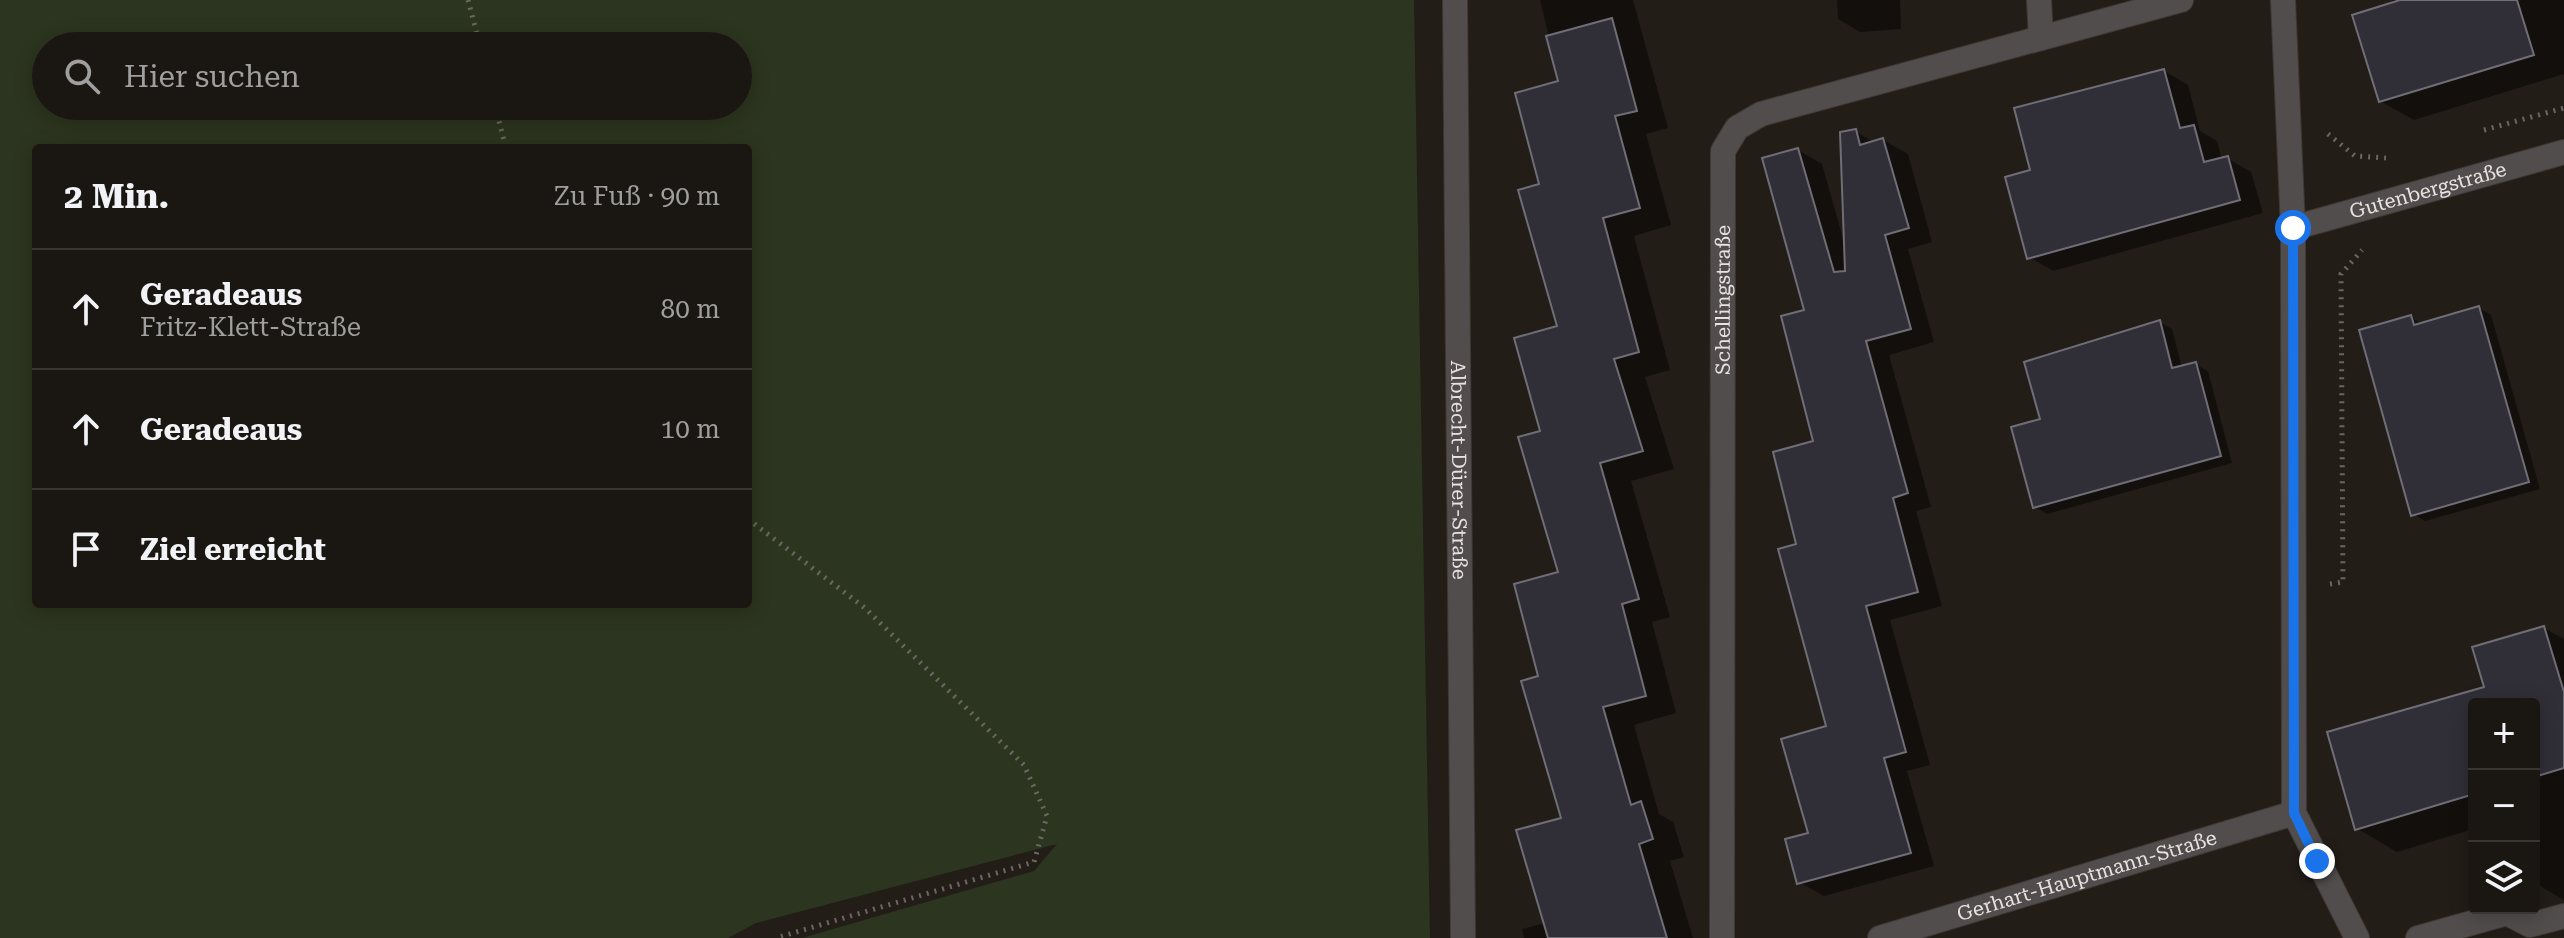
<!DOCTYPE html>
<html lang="de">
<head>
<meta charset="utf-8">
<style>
  :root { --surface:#1a1612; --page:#272320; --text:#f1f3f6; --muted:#9f9f9f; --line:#383532 }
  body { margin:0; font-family:"Roboto Serif",serif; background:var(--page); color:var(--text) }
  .controls { position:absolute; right:24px; bottom:24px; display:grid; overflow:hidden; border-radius:8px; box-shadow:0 4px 20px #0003 }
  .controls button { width:72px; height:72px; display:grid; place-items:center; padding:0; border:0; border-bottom:2px solid var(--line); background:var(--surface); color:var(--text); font:40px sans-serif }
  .stop { position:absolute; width:24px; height:24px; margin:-18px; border:6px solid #1a73e8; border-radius:50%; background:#fff }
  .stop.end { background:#1a73e8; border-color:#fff; box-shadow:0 2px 8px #0008 }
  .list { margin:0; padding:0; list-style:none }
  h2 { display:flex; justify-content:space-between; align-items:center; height:104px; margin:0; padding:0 32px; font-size:34px }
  h2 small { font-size:26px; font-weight:400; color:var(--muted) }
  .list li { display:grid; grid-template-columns:52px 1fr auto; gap:24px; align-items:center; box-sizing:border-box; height:120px; padding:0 32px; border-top:2px solid var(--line) }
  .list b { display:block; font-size:30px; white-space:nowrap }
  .list p { margin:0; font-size:26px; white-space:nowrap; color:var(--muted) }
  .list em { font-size:26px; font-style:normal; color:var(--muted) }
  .icon { flex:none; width:44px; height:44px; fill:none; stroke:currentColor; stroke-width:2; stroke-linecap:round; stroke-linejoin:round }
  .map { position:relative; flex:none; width:2564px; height:938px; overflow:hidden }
  .search { position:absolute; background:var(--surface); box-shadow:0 4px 20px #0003; left:32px; top:32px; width:720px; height:88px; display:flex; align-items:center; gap:20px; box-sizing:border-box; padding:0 28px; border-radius:44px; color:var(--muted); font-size:30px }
  .panel { position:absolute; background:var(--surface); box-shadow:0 4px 20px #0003; left:32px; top:144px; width:720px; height:464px; border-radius:8px }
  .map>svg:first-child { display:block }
</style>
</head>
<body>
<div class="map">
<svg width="2564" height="938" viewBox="0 0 2564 938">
  <rect width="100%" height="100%" fill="#231d18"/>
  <path fill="#2c351f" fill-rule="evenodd" d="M 0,0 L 1414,0 L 1430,938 L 802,938 L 1034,871 L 1057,844 L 756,923 L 728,938 L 0,938 ZM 46,46 L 738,46 L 738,106 L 46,106 ZM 36,148 L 748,148 L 748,604 L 36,604 Z"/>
  <g fill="#0007">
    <path d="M 1540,0 L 1633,0 L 1668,128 L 1646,134 L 1671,225 L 1634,236 L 1670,370 L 1645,377 L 1674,469 L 1631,481 L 1670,617 L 1652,622 L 1676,713 L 1634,725 L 1659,814 L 1673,822 L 1684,857 L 1670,861 L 1693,938 L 1524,938 L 1522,929 L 1545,923 L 1564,819 L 1541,677 L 1560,573 L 1542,433 L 1560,328 L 1542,185 L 1560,83 Z"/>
    <path d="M 1837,0 L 1900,0 L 1901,29 L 1860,32 L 1838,19 Z"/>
    <path d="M 2392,0 L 2564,0 L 2564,74 L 2414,120 L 2380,101 Z"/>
    <path d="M 2164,71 L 2188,85 L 2200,131 L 2217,141 L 2222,160 L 2227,158 L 2251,172 L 2263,213 L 2053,271 L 2029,257 L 2033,172 Z"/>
    <path d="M 1855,131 L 1875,143 L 1883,140 L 1908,154 L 1932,242 L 1908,249 L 1934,342 L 1889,355 L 1931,507 L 1916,511 L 1942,606 L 1890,620 L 1930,765 L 1907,771 L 1934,866 L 1824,896 L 1799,882 L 1829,728 L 1799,545 L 1815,443 L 1798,150 L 1822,164 L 1844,242 Z"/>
    <path d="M 2479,308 L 2491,315 L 2540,489 L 2425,521 L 2413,514 L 2411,318 L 2423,324 Z"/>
    <path d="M 2159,322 L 2172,329 L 2182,368 L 2195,364 L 2208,371 L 2232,463 L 2047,514 L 2035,507 L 2042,420 Z"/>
    <path d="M 2544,628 L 2564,639 L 2564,900 L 2540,886 L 2534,864 L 2534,704 L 2474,704 L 2474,829 L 2397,852 L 2356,828 Z"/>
  </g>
  <g fill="#302e36" stroke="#6f6d75" stroke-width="2">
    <path d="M 2400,0 L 2517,0 L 2534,55 L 2379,102 L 2352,15 Z"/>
    <path d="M 1612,18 L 1637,111 L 1615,116 L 1640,208 L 1603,218 L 1639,352 L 1614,359 L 1643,451 L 1600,463 L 1639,599 L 1622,604 L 1646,696 L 1603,707 L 1631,805 L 1641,801 L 1653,839 L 1639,844 L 1667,938 L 1548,938 L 1516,830 L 1561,818 L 1521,681 L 1538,676 L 1514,584 L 1558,572 L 1518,437 L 1540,431 L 1514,338 L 1557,326 L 1518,190 L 1539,184 L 1515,93 L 1558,81 L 1546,36 Z"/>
    <path d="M 2164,69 L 2180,128 L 2194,125 L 2204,162 L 2228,156 L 2240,200 L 2027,259 L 2005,177 L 2030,170 L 2014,108 Z"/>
    <path d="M 1856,129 L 1860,145 L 1883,138 L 1909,228 L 1885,235 L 1911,329 L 1866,341 L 1908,493 L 1893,498 L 1918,592 L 1866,606 L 1906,752 L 1884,758 L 1911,853 L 1797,884 L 1785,839 L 1808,833 L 1781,739 L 1826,726 L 1778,549 L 1796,544 L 1773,452 L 1813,441 L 1781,316 L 1804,310 L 1762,158 L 1798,148 L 1834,272 L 1845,271 L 1840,132 Z"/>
    <path d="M 2479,306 L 2529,482 L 2411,516 L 2359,330 L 2411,315 L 2414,325 Z"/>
    <path d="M 2160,320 L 2172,368 L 2196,362 L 2221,456 L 2033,508 L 2011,427 L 2040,419 L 2024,362 Z"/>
    <path d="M 2544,626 L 2564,692 L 2564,768 L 2534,777 L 2534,704 L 2474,704 L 2474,794 L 2355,830 L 2327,732 L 2484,687 L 2472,647 Z"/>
  </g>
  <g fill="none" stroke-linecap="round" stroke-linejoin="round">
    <defs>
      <g id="minor">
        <path id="s1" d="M 1455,0 L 1463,938"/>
        <path d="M 2039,0 L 2041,38"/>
        <path d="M 2283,0 L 2293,228 L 2294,813 L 2357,938"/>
        <path id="s2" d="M 2293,228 L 2564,152"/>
        <path id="s3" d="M 1722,938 L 1723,151 L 1737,128 L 1761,114 L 2181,0"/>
        <path id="s4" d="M 1880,938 L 2294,813"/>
        <path d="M 2418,938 L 2507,913 L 2530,925 L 2564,916"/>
      </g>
    </defs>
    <use href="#minor" stroke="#3f3934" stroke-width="26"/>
    <g stroke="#6c6662" stroke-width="5" stroke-dasharray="2 6" stroke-linecap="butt">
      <path d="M 468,0 L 480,46"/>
      <path d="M 495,106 L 506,148"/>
      <path d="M 2484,130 L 2564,108"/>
      <path d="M 2328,134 L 2355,156 L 2386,158"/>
      <path d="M 748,519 L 865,608 L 1024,765 L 1047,816 L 1034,862 L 776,938"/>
      <path d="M 2330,584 L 2343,582 L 2341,274 L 2362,250"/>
    </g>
    <use href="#minor" stroke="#514d4d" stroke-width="24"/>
  </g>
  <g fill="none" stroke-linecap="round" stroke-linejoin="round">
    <path stroke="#1a73e8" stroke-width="10" d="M 2293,228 L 2294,813 L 2317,861"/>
  </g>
  <g text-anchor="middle" stroke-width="6" stroke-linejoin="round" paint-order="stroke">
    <g font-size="20" fill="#e8e3e0" stroke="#1a140f">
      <text dy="7" stroke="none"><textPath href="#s2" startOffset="140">Gutenbergstraße</textPath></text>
      <text dy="7" stroke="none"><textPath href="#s3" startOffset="638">Schellingstraße</textPath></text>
      <text dy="7" stroke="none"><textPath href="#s1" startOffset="470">Albrecht-Dürer-Straße</textPath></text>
      <text dy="7" stroke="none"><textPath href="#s4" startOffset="216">Gerhart-Hauptmann-Straße</textPath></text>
    </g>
  </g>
</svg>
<div class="controls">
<button>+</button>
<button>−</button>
<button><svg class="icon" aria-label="layers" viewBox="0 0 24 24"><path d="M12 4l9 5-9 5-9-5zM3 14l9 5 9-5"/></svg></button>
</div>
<div class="stop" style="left:2293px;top:228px"></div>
<div class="stop end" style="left:2317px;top:861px"></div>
<div class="search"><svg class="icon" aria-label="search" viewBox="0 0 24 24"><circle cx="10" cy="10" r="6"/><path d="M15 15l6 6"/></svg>Hier suchen</div>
<section class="panel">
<h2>2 Min.<small>Zu Fuß · 90 m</small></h2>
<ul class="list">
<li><svg class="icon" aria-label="ahead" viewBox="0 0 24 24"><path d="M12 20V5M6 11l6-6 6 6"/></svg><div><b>Geradeaus</b><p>Fritz-Klett-Straße</p></div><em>80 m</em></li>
<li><svg class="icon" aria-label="ahead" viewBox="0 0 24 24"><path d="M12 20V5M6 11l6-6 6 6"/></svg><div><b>Geradeaus</b></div><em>10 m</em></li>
<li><svg class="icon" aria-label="arrive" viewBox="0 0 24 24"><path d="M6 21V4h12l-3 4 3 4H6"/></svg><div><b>Ziel erreicht</b></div></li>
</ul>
</section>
</div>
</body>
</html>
